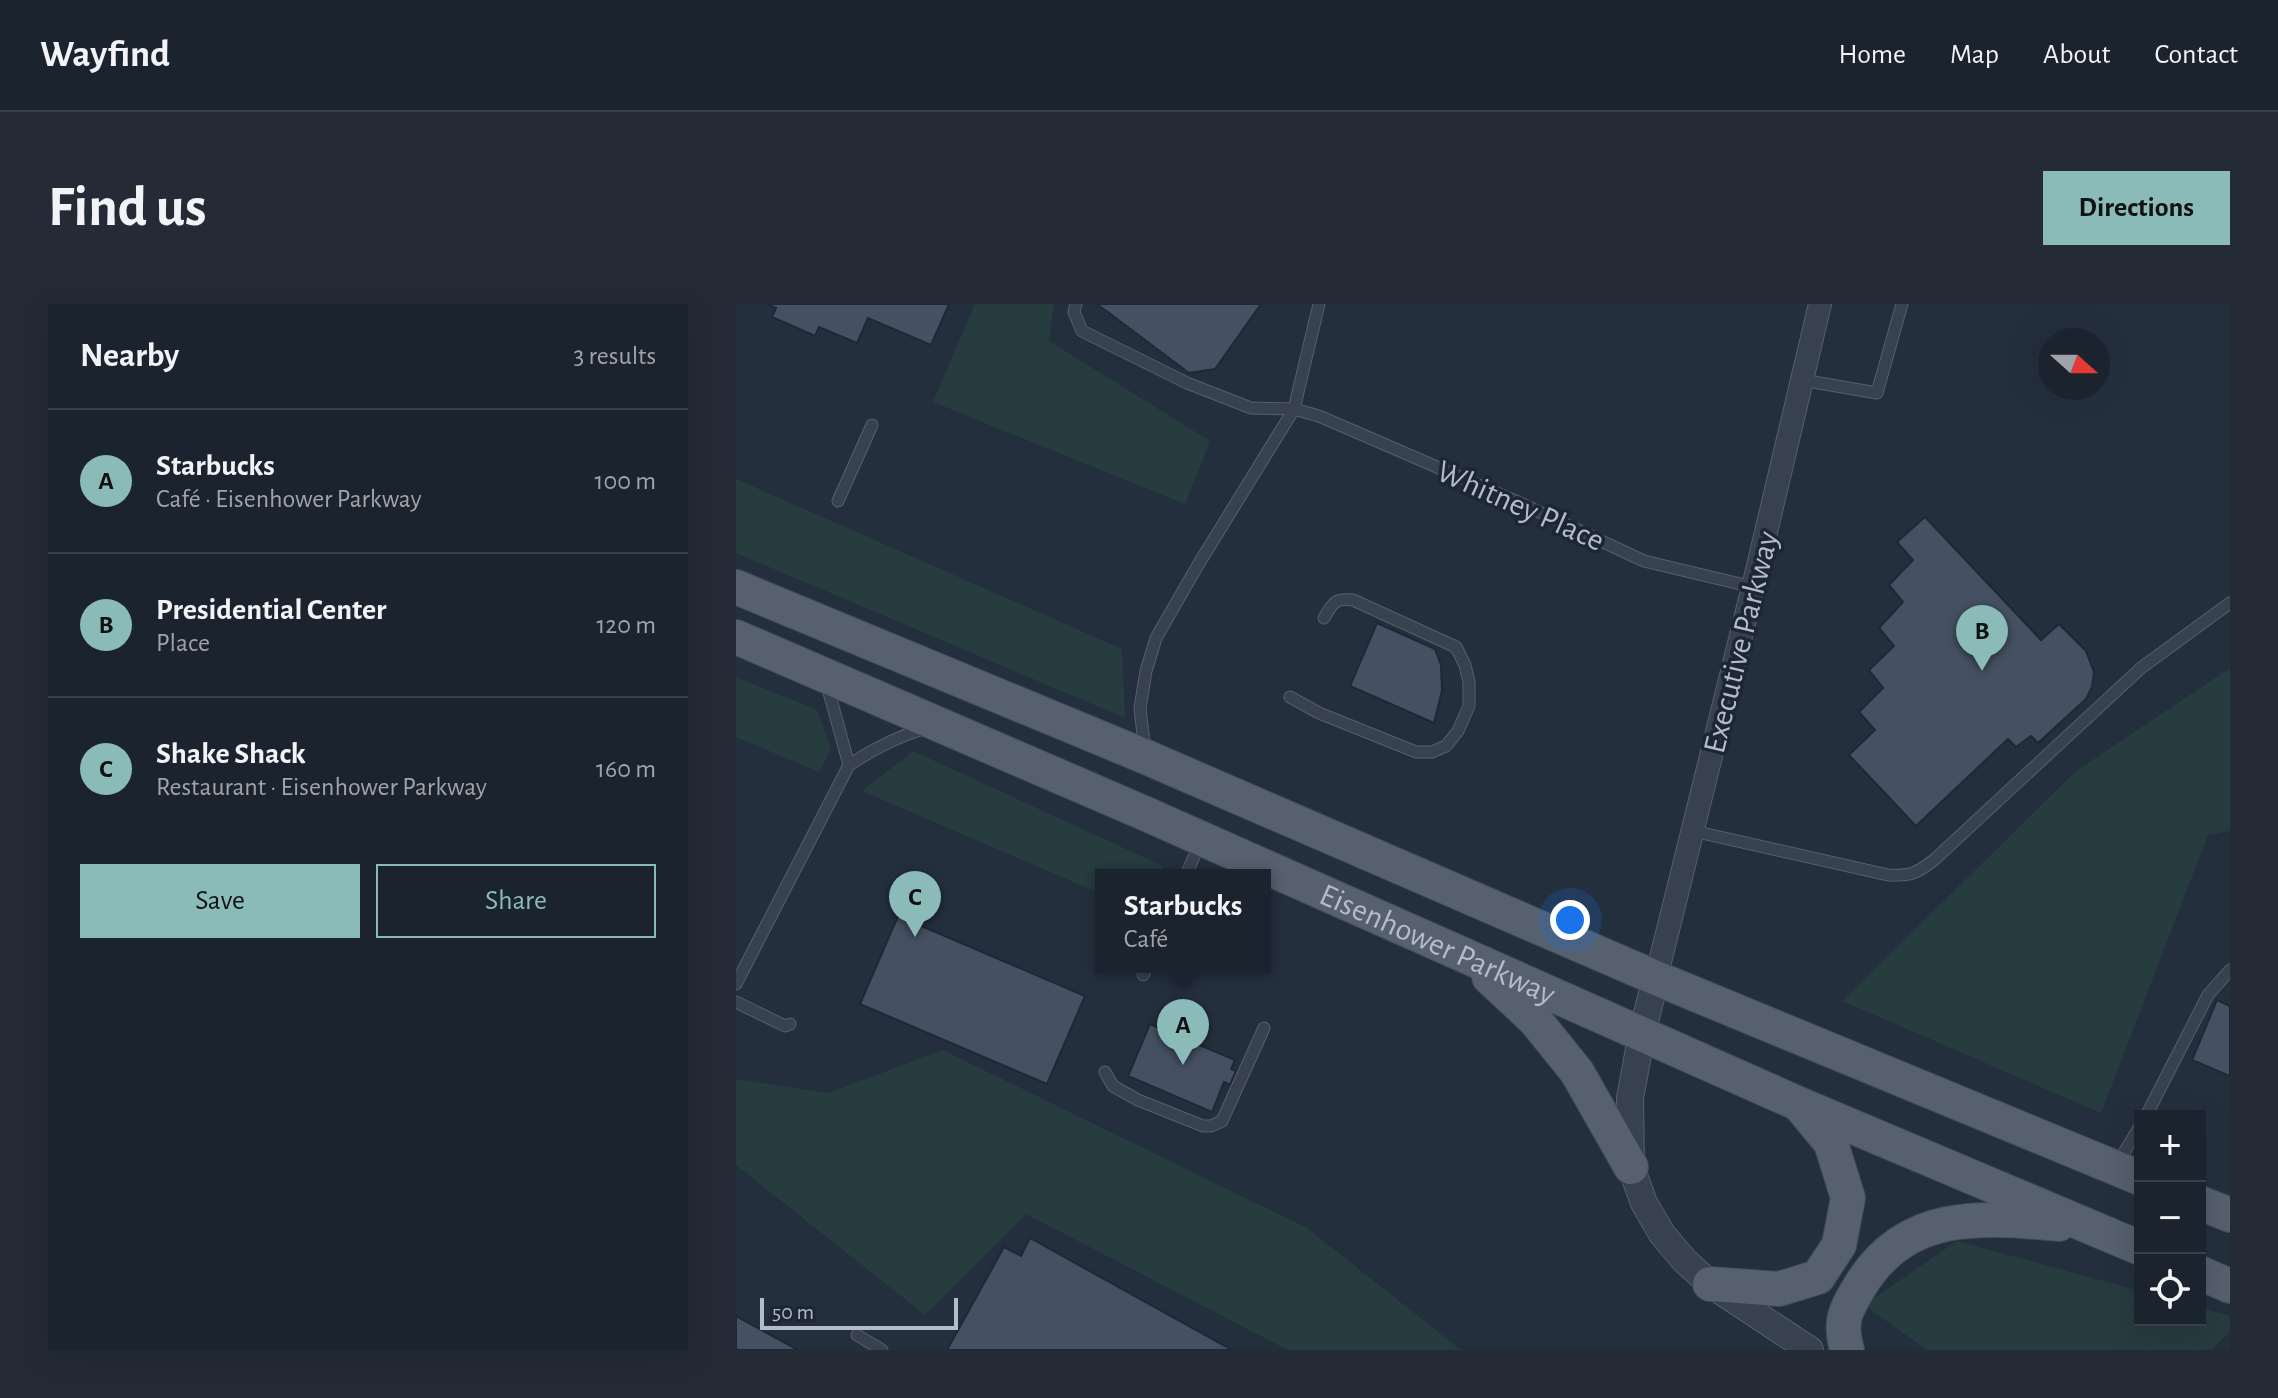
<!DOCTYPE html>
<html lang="en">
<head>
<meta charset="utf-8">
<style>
  :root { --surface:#1b232e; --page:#242b36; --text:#f1f3f6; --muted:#a0a4aa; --line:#39404a; --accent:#8bbbb9 }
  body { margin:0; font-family:"Alegreya Sans",sans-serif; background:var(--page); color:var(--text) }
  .controls { position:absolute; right:24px; bottom:24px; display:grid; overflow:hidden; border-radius:0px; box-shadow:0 8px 32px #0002 }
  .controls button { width:72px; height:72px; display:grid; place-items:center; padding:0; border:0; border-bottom:2px solid var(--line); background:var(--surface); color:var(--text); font:40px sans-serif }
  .compass { position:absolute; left:1302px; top:24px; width:72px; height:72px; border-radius:50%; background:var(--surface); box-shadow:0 8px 32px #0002; rotate:111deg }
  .scale { position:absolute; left:24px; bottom:20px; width:198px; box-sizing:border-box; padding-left:8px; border:4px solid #b4bcc9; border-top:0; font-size:22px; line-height:28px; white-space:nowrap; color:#b4bcc9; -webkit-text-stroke:6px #1d2633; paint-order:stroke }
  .you { position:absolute; left:834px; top:616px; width:28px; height:28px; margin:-20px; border:6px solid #fff; border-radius:50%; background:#1a73e8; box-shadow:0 0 0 12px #1a73e833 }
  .badge { display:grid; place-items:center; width:52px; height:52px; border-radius:50%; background:var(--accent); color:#111; font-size:26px; font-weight:700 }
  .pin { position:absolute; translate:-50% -66px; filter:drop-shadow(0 2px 4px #0008) }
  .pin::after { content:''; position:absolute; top:42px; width:28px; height:24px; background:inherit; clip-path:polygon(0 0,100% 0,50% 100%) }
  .popup { position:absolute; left:359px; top:565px; width:176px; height:104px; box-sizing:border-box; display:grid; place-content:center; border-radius:0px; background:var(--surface); filter:drop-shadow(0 2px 6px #0005); font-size:26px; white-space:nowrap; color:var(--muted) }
  .popup b { font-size:30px; color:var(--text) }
  .popup::after { content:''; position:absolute; left:50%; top:100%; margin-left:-16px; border:16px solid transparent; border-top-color:var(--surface) }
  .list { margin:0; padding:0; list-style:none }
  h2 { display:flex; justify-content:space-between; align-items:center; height:104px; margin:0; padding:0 32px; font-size:34px }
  h2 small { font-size:26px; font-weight:400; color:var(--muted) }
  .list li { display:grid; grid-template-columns:52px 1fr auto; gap:24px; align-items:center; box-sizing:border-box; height:144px; padding:0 32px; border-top:2px solid var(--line) }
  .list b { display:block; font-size:30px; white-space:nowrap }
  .list p { margin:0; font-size:26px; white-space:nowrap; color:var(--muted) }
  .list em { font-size:26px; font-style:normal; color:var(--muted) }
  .actions { display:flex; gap:16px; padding:24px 32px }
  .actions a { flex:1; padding:18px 0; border:2px solid var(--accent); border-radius:0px; text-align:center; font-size:28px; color:var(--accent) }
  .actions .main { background:var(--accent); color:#111 }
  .icon { flex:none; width:44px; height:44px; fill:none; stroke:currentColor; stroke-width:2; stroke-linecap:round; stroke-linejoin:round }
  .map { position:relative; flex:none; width:1494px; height:1046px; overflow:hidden; border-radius:0px }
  header { display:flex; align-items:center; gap:48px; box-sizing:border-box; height:112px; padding:0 40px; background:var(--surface); border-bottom:2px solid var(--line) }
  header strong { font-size:38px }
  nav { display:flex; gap:44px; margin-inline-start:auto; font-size:28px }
  .intro { display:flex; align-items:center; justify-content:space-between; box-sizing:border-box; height:192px; padding:0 48px }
  h1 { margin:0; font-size:56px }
  .button { padding:20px 36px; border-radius:0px; background:var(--accent); color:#111; font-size:28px; font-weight:700 }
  main { display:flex; gap:48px; padding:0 48px }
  aside { flex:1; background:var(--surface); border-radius:0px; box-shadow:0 8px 32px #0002 }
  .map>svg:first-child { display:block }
</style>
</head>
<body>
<header>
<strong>Wayfind</strong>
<nav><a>Home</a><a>Map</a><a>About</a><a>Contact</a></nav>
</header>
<div class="intro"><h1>Find us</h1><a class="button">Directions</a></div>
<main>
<aside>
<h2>Nearby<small>3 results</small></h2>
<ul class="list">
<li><span class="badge">A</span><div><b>Starbucks</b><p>Café · Eisenhower Parkway</p></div><em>100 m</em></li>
<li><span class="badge">B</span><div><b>Presidential Center</b><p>Place</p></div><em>120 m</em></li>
<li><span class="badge">C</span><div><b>Shake Shack</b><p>Restaurant · Eisenhower Parkway</p></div><em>160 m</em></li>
</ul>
<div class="actions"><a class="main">Save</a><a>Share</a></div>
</aside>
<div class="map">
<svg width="1494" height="1046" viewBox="0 0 1494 1046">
  <rect width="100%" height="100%" fill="#242f3e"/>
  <g fill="#263c3f">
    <path d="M 239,0 L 318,0 L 313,37 L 474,137 L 449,200 L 197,98 Z"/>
    <path d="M 0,175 L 386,345 L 389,414 L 0,249 Z"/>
    <path d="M 1494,364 L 1494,527 L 1472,531 L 1365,809 L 1106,697 L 1340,467 Z"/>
    <path d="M 0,373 L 81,406 L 95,445 L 83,468 L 0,433 Z"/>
    <path d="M 177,447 L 427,562 L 425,571 L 365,571 L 365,590 L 126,487 Z"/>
    <path d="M 207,746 L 571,924 L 725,1046 L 552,1046 L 290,910 L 189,1011 L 0,861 L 0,775 L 92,789 Z"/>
    <path d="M 1221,937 L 1404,987 L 1404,1016 L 1464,1016 L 1464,1003 L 1494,1012 L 1494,1027 L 1476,1046 L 1191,1046 L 1128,1001 Z"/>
  </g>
  <g fill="#455162" stroke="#1f2835" stroke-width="2">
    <path d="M 31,0 L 213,0 L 195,41 L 132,14 L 121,39 L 83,23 L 79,32 L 36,13 L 40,4 Z"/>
    <path d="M 361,0 L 525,0 L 479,65 L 453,69 Z"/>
    <path d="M 1189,213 L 1305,336 L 1323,320 L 1350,347 L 1358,368 L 1356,383 L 1350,395 L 1302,439 L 1295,432 L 1280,443 L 1272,435 L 1180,522 L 1113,451 L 1139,426 L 1123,408 L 1147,384 L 1133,366 L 1158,342 L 1143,324 L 1167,298 L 1153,281 L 1177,256 L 1161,238 Z"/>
    <path d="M 641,319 L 699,345 L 705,361 L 706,387 L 698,419 L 614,382 Z"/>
    <path d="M 162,612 L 349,692 L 311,780 L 124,700 Z"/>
    <path d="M 1481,696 L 1494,702 L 1494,772 L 1456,756 Z"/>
    <path d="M 414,720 L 499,756 L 495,765 L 500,767 L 494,781 L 488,778 L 476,808 L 392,772 Z"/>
    <path d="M 294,934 L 496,1046 L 211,1046 L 268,943 L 285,952 Z"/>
    <path d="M 0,1012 L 62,1046 L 0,1046 Z"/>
  </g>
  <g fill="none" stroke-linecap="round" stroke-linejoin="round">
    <defs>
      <g id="service">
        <path d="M 340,0 L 338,8 L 346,27 L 451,79 L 515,104 L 558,105 L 583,112 L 784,199 L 908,257 L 1017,283"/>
        <path d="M 1066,76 L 1141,89 L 1166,0"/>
        <path d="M 102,197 L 136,121"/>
        <path d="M 91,381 L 113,461"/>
        <path d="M 554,393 L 583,409 L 680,448 L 696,448 L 710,442 L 722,427 L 733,402 L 733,378 L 729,361 L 720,343 L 617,296 C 598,294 597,299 588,314"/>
        <path d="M 409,448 L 404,404 L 410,367 L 420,334 L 462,261 L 558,105 L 583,0"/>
        <path d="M 957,527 L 1152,571 C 1175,572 1180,570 1198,556 L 1405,364 L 1494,299"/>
        <path d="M 450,571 L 464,539"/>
        <path d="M 407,671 L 411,663"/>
        <path d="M 0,680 L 113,461 C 137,445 163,432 190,424"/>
        <path d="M 0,698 L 49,722 L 54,720"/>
        <path d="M 369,768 L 377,782 L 402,796 L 467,822 L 475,822 L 486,817 L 528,724"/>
        <path d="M 1410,812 L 1472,691 L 1494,666"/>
        <path d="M 1381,860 L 1404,822"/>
        <path d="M 121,1031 L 146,1046"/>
      </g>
      <path id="minor" d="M 920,674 L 1017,283 L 1084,0"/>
      <path id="tertiary" d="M 920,674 L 906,729 L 894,794 L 895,863 L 908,899 L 926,930 L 948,956 L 974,980 L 1074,1046"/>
      <g id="primary">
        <path d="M 0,283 L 410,453 L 920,674 L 1404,874"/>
        <path id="s1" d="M 0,333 L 408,509 L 1063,800 L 1404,944"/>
        <path d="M 753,673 L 799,716 L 841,768 L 895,863"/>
        <path d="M 1464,899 L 1494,911"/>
        <path d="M 1464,969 L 1494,982"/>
        <path d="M 974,980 L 1043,985 L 1082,973 L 1103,941 L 1112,894 L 1095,839 L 1066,804"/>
        <path d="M 1111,1046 C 1103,1017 1109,1007 1124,982 C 1170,906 1245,913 1323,920"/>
      </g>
    </defs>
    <use href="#service" stroke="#565f6c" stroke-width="13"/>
    <use href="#minor" stroke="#565f6c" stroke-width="24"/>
    <use href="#tertiary" stroke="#565f6c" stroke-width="28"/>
    <use href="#primary" stroke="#414a57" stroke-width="36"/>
    <use href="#service" stroke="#38414e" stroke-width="11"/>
    <use href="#minor" stroke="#38414e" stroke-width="22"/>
    <use href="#tertiary" stroke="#38414e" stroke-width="26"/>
    <use href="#primary" stroke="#56606e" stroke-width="34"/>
  </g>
  <g text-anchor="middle" stroke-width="7" stroke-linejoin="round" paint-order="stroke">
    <g font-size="32" fill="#b4bcc9" stroke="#1d2633">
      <text transform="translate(785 201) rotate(24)" y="11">Whitney Place</text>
      <text transform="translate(1004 338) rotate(-76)" y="11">Executive Parkway</text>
      <text dy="11" stroke="none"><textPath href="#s1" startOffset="766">Eisenhower Parkway</textPath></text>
    </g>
  </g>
</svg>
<div class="controls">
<button>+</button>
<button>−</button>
<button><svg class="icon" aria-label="locate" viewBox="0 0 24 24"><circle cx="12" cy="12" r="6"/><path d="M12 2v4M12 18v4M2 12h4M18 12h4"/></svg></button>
</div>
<svg class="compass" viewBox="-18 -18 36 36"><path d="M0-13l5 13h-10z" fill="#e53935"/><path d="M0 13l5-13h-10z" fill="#a0a4aa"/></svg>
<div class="scale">50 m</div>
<div class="you"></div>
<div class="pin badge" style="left:447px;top:761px">A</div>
<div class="popup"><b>Starbucks</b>Café</div>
<div class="pin badge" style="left:1246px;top:367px">B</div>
<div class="pin badge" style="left:179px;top:633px">C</div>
</div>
</main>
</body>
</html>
